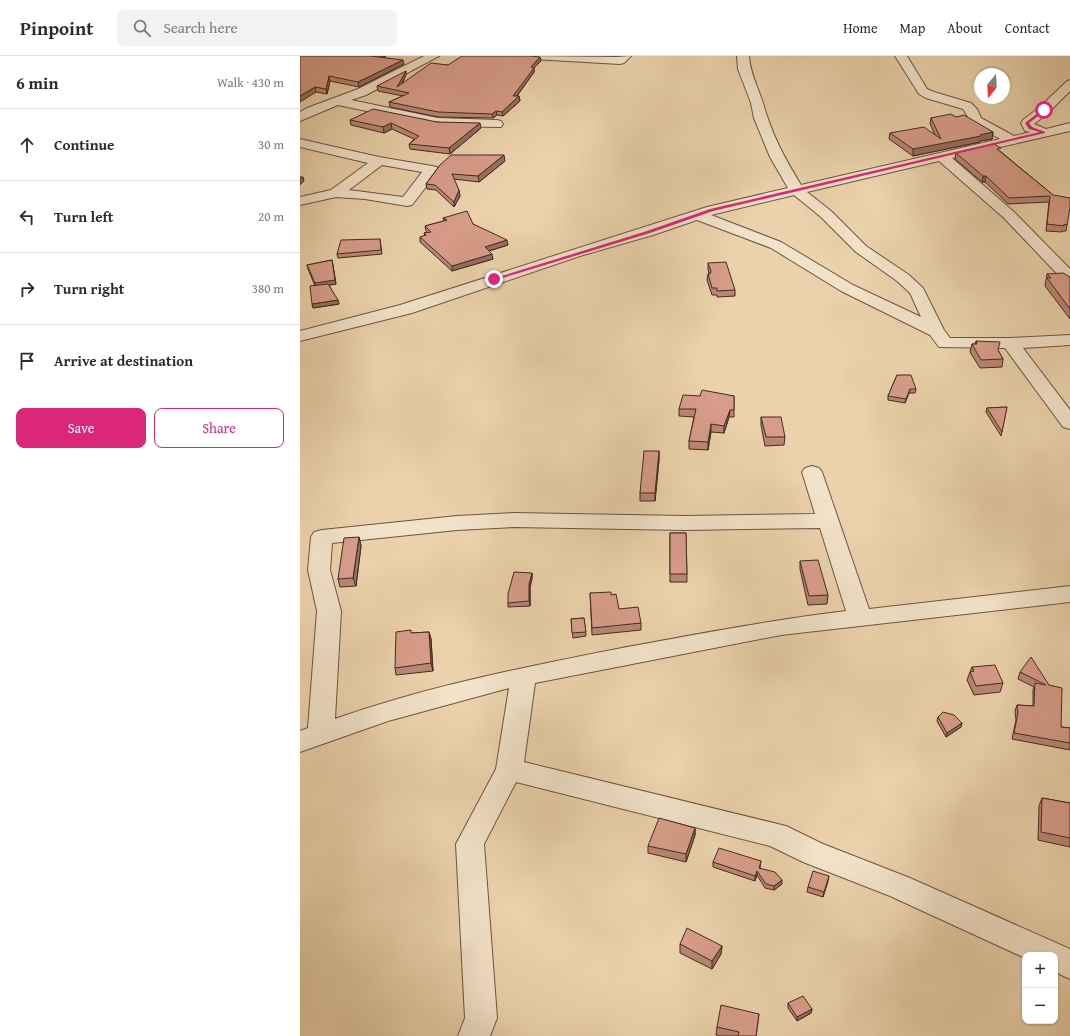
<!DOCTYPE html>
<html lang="en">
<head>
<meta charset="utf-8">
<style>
  :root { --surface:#fff; --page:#f2f2f3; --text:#2b2b33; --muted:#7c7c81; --line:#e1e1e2; --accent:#db2777 }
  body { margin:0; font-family:"Gentium Book Plus",serif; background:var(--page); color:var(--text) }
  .controls { position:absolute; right:12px; bottom:12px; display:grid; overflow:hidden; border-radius:8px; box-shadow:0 1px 3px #0004 }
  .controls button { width:36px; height:36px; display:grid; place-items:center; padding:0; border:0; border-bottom:1px solid var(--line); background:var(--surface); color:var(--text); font:20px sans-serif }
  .compass { position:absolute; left:674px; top:12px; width:36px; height:36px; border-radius:50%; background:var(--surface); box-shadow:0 1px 3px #0004; rotate:198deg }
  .stop { position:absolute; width:12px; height:12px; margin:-9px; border:3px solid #db2777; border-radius:50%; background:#fff }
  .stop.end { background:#db2777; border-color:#fff; box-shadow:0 1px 4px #0008 }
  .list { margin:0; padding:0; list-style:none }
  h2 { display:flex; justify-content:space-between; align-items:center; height:52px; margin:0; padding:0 16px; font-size:17px }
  h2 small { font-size:13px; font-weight:400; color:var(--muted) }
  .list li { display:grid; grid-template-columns:26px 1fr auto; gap:12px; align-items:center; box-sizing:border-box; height:72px; padding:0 16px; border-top:1px solid var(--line) }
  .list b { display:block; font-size:15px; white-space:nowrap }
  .list em { font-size:13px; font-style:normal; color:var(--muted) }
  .actions { display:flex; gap:8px; padding:12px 16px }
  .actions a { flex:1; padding:9px 0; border:1px solid var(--accent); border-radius:8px; text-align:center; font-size:14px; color:var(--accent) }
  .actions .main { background:var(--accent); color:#fff }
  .icon { flex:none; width:22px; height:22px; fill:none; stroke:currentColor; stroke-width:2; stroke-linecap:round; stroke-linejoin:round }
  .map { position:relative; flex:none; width:770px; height:980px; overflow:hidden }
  header { display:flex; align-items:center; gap:24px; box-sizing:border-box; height:56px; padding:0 20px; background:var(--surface); border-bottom:1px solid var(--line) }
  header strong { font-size:19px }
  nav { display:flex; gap:22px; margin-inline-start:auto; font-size:14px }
  .search { width:280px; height:36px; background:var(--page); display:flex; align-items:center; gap:10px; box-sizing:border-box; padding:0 14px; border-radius:8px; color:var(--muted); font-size:15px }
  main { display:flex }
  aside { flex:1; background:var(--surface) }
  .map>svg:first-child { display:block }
</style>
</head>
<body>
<header>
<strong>Pinpoint</strong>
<div class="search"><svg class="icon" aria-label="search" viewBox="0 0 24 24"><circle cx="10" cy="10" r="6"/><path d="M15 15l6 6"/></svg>Search here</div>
<nav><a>Home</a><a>Map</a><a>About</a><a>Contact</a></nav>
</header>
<main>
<aside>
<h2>6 min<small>Walk · 430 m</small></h2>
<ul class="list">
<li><svg class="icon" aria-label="ahead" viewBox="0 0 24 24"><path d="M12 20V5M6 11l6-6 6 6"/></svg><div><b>Continue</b></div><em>30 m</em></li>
<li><svg class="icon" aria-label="left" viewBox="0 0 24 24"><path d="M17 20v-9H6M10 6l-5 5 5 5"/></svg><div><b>Turn left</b></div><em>20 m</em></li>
<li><svg class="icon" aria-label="right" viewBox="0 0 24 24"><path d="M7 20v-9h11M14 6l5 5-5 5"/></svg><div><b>Turn right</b></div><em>380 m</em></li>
<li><svg class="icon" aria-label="arrive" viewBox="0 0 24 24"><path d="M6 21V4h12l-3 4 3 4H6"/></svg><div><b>Arrive at destination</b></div></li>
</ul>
<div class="actions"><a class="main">Save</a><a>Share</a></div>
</aside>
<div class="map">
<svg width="770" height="980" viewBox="0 0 770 980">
  <rect width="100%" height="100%" fill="#ebd2ac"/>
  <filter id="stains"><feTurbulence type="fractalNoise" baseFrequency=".005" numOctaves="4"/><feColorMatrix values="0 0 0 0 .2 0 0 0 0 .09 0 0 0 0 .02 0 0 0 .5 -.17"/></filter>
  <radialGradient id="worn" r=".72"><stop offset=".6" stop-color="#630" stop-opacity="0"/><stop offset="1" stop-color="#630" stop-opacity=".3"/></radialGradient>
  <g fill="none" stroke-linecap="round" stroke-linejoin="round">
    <defs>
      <g id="minor">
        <path d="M 124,0 L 139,0 L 66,39 L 51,44 L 138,62 L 197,64 L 201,65 L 203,68 L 201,71 L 138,70 L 38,49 L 0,65 L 0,56 L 7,52 L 58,33 Z"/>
        <path d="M 227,0 L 317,1 L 331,0 L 324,7 L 320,8 L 233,3 Z"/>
        <path d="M 437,0 L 449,0 C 450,17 458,31 463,47 C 472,79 484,101 501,129 L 700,83 L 672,67 L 663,53 L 626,42 L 619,38 L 595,0 L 607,0 L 627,33 L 634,36 L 671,47 L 677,53 L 681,62 L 714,80 L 731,76 L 725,75 L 721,67 L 723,64 L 740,51 L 766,26 L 770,24 L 770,35 L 748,57 L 734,68 L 746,73 L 770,67 L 770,75 L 652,102 L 714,156 L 770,213 L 770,227 L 764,225 L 704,162 L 639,105 L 507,136 L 531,155 L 566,190 L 609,219 L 623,232 L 644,274 L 650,282 L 710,282 L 770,279 L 770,289 L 723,292 L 770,354 L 770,373 L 763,371 L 705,292 L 639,291 L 630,279 L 541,235 L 471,192 L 397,164 L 353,179 L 280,200 L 112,257 L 0,285 L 0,275 L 100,249 L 407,151 L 488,132 L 470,101 L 454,62 L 451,47 L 438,13 ZM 494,139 L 521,161 L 556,196 L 597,225 L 610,237 L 621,261 L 553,229 L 481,186 L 411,159 Z"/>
        <path d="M 0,83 L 79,101 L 132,110 L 137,111 L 139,114 L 112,149 L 107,150 L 65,143 L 36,141 L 0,149 L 0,141 L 31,134 L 68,107 L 0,91 ZM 82,109 L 122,116 L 103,141 L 49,134 Z"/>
        <path d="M 512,410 L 519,412 L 522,416 L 569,553 L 770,530 L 770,546 L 481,579 L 235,627 L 224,706 L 486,770 L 523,788 L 610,822 L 770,893 L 770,923 L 755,916 L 755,899 L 725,899 L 725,902 L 590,840 L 503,806 L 470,790 L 216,726 L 184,788 L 197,962 L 190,980 L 158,980 L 165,962 L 156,788 L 196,713 L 209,632 L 88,665 L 0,696 L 0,675 L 8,672 L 17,555 L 8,514 L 11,481 L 14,476 L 22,474 L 157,460 L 214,457 L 385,460 L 515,458 L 502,416 L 505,412 ZM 214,471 L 385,474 L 520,472 L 546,555 C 471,564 397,578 322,592 C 225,611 128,630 35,663 L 41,555 L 30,514 L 32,487 L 157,474 Z"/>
      </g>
    </defs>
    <use href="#minor" stroke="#6c5542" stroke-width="2"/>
    <use href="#minor" fill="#f2e2c9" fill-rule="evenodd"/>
  </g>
  <g fill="#ba8777" stroke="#422b1f">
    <path d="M 0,0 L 86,0 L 82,1 L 104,8 L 59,31 L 30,25 L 27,38 L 16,36 Z"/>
    <path d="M 241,5 L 234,12 L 234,16 L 217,40 L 219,40 L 220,45 L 203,60 L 197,59 L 193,62 L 138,61 L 90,51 L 89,46 L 103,40 L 78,35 L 77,30 L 106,19 L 102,28 L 148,9 Z"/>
    <path d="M 656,61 L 693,76 L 692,83 L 680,85 L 680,86 L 613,100 L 589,83 L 590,77 L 635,79 L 630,68 L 631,62 Z"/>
    <path d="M 50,64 L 137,66 L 181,72 L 150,98 L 110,93 L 109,88 L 114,83 L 92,73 L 84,77 L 51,69 Z"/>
    <path d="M 700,95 L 753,139 L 767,169 L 766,175 L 763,175 L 762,176 L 746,175 L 749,146 L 708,148 L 685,126 L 682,126 L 655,103 L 656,97 Z"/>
    <path d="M 205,105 L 179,126 L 154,123 L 160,140 L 154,151 L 136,134 L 127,133 L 126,128 L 140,109 Z"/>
    <path d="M 143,162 L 173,168 L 208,189 L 189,195 L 193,203 L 152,215 L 120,186 L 120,181 L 125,180 L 124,177 L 127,176 L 126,175 L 125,170 L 144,165 Z"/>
    <path d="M 80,183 L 82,198 L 38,202 L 37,198 Z"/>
    <path d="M 32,204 L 36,228 L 29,229 L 39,248 L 13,252 L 15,230 L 8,213 L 7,209 Z"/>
    <path d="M 408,207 L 435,234 L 435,240 L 417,241 L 417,239 L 412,239 L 407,224 L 408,218 L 409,218 L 408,213 Z"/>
    <path d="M 747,218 L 770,221 L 770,263 L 745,230 Z"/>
    <path d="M 676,285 L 698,294 L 703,303 L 702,311 L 680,312 L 670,296 L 672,288 L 675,288 Z"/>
    <path d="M 597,319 L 616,333 L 615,337 L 609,337 L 605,347 L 588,344 L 588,340 Z"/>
    <path d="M 400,340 L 434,340 L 434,361 L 429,361 L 424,377 L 411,376 L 408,394 L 389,393 L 389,385 L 394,361 L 379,360 L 379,353 Z"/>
    <path d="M 707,351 L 701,380 L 686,356 L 687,352 Z"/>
    <path d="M 461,361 L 485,381 L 484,389 L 465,390 L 461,369 Z"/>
    <path d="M 359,395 L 359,404 L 355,445 L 340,445 L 340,437 Z"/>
    <path d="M 370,477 L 386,477 L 387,526 L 370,526 Z"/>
    <path d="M 59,481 L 61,490 L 56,530 L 40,531 L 38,523 Z"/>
    <path d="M 500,505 L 528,539 L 527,548 L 508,549 L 500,513 Z"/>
    <path d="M 232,517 L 232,522 L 230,532 L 230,550 L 208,551 L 208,547 Z"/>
    <path d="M 290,537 L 311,539 L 319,553 L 341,567 L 341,574 L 292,579 Z"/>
    <path d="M 284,562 L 286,580 L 273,582 L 271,563 Z"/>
    <path d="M 129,576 L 131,583 L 133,615 L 96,619 L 95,612 L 112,577 Z"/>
    <path d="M 672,611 L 703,627 L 700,636 L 674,639 L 667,624 L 670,616 Z"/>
    <path d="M 720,616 L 749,629 L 761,671 L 770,672 L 770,694 L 712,683 L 716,664 L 715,655 L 717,649 L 733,650 L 733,634 L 734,631 L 718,623 Z"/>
    <path d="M 638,661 L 662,667 L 661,671 L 646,681 L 637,665 Z"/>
    <path d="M 742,742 L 770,747 L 770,791 L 738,784 L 739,750 Z"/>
    <path d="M 395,772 L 395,779 L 386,806 L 348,797 L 348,790 Z"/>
    <path d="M 461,805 L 460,812 L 482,828 L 474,834 L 465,832 L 457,819 L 455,825 L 413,811 L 413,806 Z"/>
    <path d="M 528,825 L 523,841 L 507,836 L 508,831 Z"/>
    <path d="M 380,888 L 422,890 L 421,898 L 412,913 L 380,897 Z"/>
    <path d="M 488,947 L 512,953 L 511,957 L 497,965 L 488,952 Z"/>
    <path d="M 459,958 L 456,980 L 420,980 L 416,979 L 417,971 Z"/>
  </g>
  <g fill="#976e61" stroke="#422b1f">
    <path d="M 72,0 L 86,0 L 72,5 Z"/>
    <path d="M 240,1 L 241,5 L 234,12 L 234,16 L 214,44 L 213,40 L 231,11 Z"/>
    <path d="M 103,4 L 104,8 L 59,31 L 58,26 Z"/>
    <path d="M 106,15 L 106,19 L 98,35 L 97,31 Z"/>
    <path d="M 29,20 L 30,25 L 27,38 L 26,33 Z"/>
    <path d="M 15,31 L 16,36 L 0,46 L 0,40 Z"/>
    <path d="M 219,40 L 220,45 L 203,60 L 202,56 Z"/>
    <path d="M 196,55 L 197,59 L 193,62 L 192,58 Z"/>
    <path d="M 91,67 L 92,73 L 84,77 L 83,71 Z"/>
    <path d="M 180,67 L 181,72 L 150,98 L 149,92 Z"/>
    <path d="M 693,76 L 692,83 L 680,85 L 680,86 L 613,100 L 613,93 Z"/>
    <path d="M 204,99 L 205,105 L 179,126 L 178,120 Z"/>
    <path d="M 683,120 L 686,120 L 685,126 L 682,126 Z"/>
    <path d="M 3,121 L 4,125 L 0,129 L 0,125 Z"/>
    <path d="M 159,134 L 160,140 L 154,151 L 154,146 Z"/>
    <path d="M 207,184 L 208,189 L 185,196 L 185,191 Z"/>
    <path d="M 192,198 L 193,203 L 152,215 L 152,210 Z"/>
    <path d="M 32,204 L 36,228 L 16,231 L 15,227 Z"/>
    <path d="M 38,244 L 39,248 L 13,252 L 12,248 Z"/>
    <path d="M 610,333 L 609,337 L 605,347 L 606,343 Z"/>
    <path d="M 430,354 L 429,361 L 424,377 L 424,370 Z"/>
    <path d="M 411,368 L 411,376 L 408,394 L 408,386 Z"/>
    <path d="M 359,395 L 359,404 L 355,445 L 355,437 Z"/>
    <path d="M 59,481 L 61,490 L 56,530 L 53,522 Z"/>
    <path d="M 232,517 L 232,522 L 230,532 L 230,550 L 229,528 Z"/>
    <path d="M 129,576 L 131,583 L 133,615 L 131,607 Z"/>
    <path d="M 662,667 L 661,671 L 646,681 L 647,677 Z"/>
    <path d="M 395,772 L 395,779 L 386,806 L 386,798 Z"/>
    <path d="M 457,815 L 457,819 L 455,825 L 455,820 Z"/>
    <path d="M 529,820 L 528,825 L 523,841 L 524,836 Z"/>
    <path d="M 482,824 L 482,828 L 474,834 L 474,830 Z"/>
    <path d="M 422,890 L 421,898 L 412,913 L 412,905 Z"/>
    <path d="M 512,953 L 511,957 L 497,965 L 497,961 Z"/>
  </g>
  <g fill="#d89d8a" stroke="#422b1f">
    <path d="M 0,0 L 72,0 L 71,0 L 103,4 L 58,26 L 29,20 L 26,33 L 15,31 L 0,40 Z"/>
    <path d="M 162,0 L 231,0 L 240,1 L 231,11 L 234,12 L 213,40 L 219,40 L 202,56 L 196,55 L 192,58 L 138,56 L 89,46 L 109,37 L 77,30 L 106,15 L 97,31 L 131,7 L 148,9 Z"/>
    <path d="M 73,53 L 137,66 L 180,67 L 149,92 L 109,88 L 119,80 L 91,67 L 83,71 L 50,64 Z"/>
    <path d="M 651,58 L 656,61 L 664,59 L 693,76 L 680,79 L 681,80 L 613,93 L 590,77 L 624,71 L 641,83 L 631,62 Z"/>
    <path d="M 694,88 L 701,92 L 697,93 L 753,139 L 770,142 L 770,151 L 767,169 L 764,168 L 764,170 L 747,168 L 750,140 L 709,142 L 686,120 L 683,120 L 656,97 Z"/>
    <path d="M 151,99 L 204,99 L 178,120 L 152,118 L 159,134 L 154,146 L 135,129 L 126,128 L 140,109 Z"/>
    <path d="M 0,121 L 3,121 L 0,125 Z"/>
    <path d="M 167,155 L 173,168 L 207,184 L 185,191 L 192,198 L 152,210 L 120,181 L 126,179 L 124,177 L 131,176 L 125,170 L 147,164 L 143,162 Z"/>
    <path d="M 80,183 L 81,194 L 37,198 L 41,184 Z"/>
    <path d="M 32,204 L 35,224 L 15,227 L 7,209 Z"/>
    <path d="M 426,206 L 435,234 L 417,235 L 417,232 L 412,232 L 408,218 L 410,218 L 411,215 L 408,207 Z"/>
    <path d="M 763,217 L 770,221 L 770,253 L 747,222 L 751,222 L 747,218 Z"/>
    <path d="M 28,228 L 38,244 L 12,248 L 10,230 Z"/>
    <path d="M 676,285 L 700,286 L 698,294 L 703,303 L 681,304 L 672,288 L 677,288 Z"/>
    <path d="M 597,319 L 611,319 L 616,333 L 610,333 L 606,343 L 588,340 Z"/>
    <path d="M 402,334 L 434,340 L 434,354 L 430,354 L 424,370 L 411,368 L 408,386 L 389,385 L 396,353 L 379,353 L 383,339 L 400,340 Z"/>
    <path d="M 707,351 L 702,376 L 687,352 Z"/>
    <path d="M 461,361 L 481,361 L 485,381 L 466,381 Z"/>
    <path d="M 344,395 L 359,395 L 355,437 L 340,437 Z"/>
    <path d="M 370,477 L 386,477 L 387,518 L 370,518 Z"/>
    <path d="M 59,481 L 53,522 L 38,523 L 44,482 Z"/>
    <path d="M 518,504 L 528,539 L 509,540 L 500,505 Z"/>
    <path d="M 214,516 L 232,517 L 229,528 L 229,545 L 208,547 L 208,538 Z"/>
    <path d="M 311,536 L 311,539 L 316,538 L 319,553 L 338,551 L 341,567 L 292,572 L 290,537 Z"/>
    <path d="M 284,562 L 286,576 L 272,577 L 271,563 Z"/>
    <path d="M 111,574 L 111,577 L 129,576 L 131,607 L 95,612 L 96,576 Z"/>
    <path d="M 731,601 L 749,629 L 762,632 L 761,671 L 770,672 L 770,687 L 714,677 L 718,657 L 717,649 L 734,650 L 735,627 L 746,629 L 720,616 Z"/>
    <path d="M 695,609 L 703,627 L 676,630 L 670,616 L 674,615 L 672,611 Z"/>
    <path d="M 643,656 L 654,659 L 662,667 L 647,677 L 638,661 Z"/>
    <path d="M 742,742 L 770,747 L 770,782 L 741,776 Z"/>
    <path d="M 359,762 L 395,772 L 386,798 L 348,790 Z"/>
    <path d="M 419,792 L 461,805 L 459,812 L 475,816 L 482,824 L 474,830 L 466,828 L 457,815 L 455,820 L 413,806 Z"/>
    <path d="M 513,815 L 529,820 L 524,836 L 508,831 Z"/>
    <path d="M 387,872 L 422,890 L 412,905 L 380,888 Z"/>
    <path d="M 503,940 L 512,953 L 497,961 L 488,947 Z"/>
    <path d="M 421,949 L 459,958 L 456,980 L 438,980 L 439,976 L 417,971 Z"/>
  </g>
  <path fill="#db2777" d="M 743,53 L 746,54 L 729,67 L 732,71 L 745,76 L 745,77 L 413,155 L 350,177 L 196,224 L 192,223 L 347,175 L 410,153 L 740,76 L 729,73 L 725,67 Z"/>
  <rect width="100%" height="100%" filter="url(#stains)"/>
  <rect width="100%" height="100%" fill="url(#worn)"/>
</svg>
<div class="controls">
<button>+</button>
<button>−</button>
</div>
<svg class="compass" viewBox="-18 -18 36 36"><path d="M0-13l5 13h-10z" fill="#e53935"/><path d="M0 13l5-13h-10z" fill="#7c7c81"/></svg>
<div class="stop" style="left:744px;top:54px"></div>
<div class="stop end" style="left:194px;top:223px"></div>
</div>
</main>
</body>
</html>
